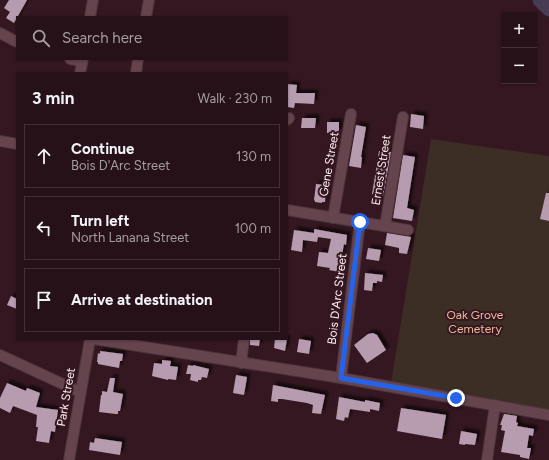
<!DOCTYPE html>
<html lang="en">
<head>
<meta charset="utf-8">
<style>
  :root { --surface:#271118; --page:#331f25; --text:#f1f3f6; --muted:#a49da2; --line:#433137 }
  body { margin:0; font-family:Figtree,sans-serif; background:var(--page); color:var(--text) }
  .controls { position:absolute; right:12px; top:12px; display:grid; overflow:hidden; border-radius:0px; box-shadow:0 1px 3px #0004 }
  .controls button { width:36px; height:36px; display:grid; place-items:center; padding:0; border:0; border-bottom:1px solid var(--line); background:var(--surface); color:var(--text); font:20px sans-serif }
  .stop { position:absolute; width:12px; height:12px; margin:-9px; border:3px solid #2563eb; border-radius:50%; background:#fff }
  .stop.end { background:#2563eb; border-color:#fff; box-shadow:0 1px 4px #0008 }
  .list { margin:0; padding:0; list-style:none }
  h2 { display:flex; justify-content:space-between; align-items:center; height:52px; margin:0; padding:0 16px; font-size:17px }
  h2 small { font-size:13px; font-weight:400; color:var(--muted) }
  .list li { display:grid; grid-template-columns:26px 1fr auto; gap:12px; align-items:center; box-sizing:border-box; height:64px; margin:0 8px 8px; padding:0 8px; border:1px solid var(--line); border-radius:0px }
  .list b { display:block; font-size:15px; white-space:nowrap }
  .list p { margin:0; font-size:13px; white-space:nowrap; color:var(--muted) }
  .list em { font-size:13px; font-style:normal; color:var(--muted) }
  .icon { flex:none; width:22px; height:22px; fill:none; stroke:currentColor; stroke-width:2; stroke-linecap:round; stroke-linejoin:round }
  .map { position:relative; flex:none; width:549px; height:460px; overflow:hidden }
  .search { position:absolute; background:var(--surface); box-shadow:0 1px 3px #0004; left:16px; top:16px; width:272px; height:44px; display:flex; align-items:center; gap:10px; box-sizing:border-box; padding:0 14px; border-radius:0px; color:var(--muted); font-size:15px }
  .panel { position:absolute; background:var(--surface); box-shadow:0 1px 3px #0004; left:16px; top:72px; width:272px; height:268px; border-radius:0px }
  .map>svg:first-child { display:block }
</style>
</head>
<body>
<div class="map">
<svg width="549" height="460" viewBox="0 0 549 460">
  <defs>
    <filter id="shadow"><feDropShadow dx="3.5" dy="-3.5" stdDeviation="1" flood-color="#0009"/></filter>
  </defs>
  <rect width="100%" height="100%" fill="#341720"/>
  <path fill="#3c2e24" d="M 431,139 L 549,156 L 549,410 L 391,383 Z"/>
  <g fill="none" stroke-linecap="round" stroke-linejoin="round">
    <path stroke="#483c54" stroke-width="15" d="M 540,0 L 549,9"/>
  </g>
  <g fill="#b79cb0" filter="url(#shadow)">
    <path d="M 9,0 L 27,0 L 14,23 L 6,18 L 10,12 L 4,8 Z"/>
    <path d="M 287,84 L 297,85 L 296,93 L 315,93 L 314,104 L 295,103 L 294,108 L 287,107 Z"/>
    <path d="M 411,114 L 424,116 L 423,129 L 410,127 Z"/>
    <path d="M 302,118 L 316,118 L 315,128 L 301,128 Z"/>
    <path d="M 327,122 L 339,122 L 339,132 L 327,133 Z"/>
    <path d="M 356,125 L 366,127 L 361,157 L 362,157 L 361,168 L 349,166 Z"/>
    <path d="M 379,151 L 391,152 L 383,196 L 372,194 Z"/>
    <path d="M 403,155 L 415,157 L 407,208 L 414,210 L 412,221 L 393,218 Z"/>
    <path d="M 316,184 L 326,185 L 325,202 L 322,202 L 322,203 L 315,202 L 315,201 L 314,200 Z"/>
    <path d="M 546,193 L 549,193 L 549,221 L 540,219 Z"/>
    <path d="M 314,229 L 347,235 L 346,245 L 344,244 L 341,260 L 344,260 L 342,269 L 340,268 L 340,272 L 329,270 L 330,268 L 317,266 L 319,252 L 328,253 L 331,239 L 318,237 L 317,242 L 303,240 L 302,252 L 291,250 L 294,230 L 314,233 Z"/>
    <path d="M 387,233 L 411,237 L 407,254 L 399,253 L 399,248 L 385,245 Z"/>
    <path d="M 368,248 L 381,250 L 379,261 L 366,259 Z"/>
    <path d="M 365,273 L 383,275 L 382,282 L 377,281 L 377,283 L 373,283 L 372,291 L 364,290 Z"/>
    <path d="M 11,296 L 17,299 L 17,309 L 7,305 Z"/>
    <path d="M 373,333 L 377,335 L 386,350 L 367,363 L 354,345 L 368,334 Z"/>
    <path d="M 250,339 L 260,339 L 259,346 L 250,345 Z"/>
    <path d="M 275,339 L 287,339 L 285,351 L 274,348 Z"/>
    <path d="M 299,339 L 311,341 L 309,354 L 297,352 Z"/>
    <path d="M 100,351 L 123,354 L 122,361 L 120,361 L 119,368 L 98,364 L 98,362 L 97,362 L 98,353 L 100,354 Z"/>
    <path d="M 162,360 L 171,361 L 170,366 L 178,367 L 176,380 L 168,379 L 168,380 L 152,376 L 154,363 L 162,364 Z"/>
    <path d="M 188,365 L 193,366 L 193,365 L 209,369 L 207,378 L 202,377 L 201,380 L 198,380 L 198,382 L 190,380 L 191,374 L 186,374 Z"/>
    <path d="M 236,375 L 247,377 L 244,395 L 233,393 Z"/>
    <path d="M 110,378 L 115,378 L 113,392 L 123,394 L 120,411 L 118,411 L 118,414 L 116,414 L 99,412 L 101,395 L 102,395 L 102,391 L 107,392 Z"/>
    <path d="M 7,383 L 26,391 L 27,388 L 40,393 L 36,407 L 58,410 L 55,432 L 51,431 L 49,443 L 36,441 L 38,427 L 36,427 L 37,415 L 13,406 L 10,413 L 0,408 L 0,398 Z"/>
    <path d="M 273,385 L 325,395 L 321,414 L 312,413 L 313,405 L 307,403 L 282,399 L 278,399 L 278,402 L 271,401 Z"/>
    <path d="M 339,397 L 365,402 L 365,400 L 380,403 L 379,411 L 370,409 L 370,412 L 350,409 L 348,418 L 345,417 L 344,421 L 336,419 Z"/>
    <path d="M 401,408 L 446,415 L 442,439 L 397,431 Z"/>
    <path d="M 504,414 L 517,416 L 516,422 L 518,423 L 517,426 L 534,429 L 533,436 L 529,435 L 527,448 L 531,448 L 529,459 L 520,457 L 520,455 L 501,452 L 505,431 L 501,430 L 502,425 L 500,425 Z"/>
    <path d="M 461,431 L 477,434 L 475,445 L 465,444 L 465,445 L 459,444 Z"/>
    <path d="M 95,438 L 122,442 L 120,455 L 89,450 L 90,442 L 94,443 Z"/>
  </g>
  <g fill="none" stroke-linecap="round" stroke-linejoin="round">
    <defs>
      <g id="minor">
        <path d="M 90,17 L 93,0"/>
        <path d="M 146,17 L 149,0"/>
        <path d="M 0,33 L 17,42"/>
        <path d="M 70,59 L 82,61"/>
        <path d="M 80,73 L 83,59"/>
        <path d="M 136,73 L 138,59"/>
        <path d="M 287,120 L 289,118"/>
        <path d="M 0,141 L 17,144"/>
        <path d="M 287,210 L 408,230"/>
        <path d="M 333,218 L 351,114"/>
        <path d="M 385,226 L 403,117"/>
        <path d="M 94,339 L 341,378 L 549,415"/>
        <path d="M 0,355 L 80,392"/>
        <path d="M 241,363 L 244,339"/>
        <path d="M 341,378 L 360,222"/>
        <path d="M 69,460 L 90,339"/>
        <path d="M 487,460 L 495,405"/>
      </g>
    </defs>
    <use href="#minor" stroke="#4c353d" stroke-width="12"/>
    <use href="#minor" stroke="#66444d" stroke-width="10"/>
  </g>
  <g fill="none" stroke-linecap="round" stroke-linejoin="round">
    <path stroke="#2563eb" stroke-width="5" d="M 360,222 L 341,378 L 456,398"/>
  </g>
  <g text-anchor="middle" stroke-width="4" stroke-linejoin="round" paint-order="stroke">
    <g font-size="12" fill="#fdecf0" stroke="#341720">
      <text transform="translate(329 164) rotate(-80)" y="4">Gene Street</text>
      <text transform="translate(381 170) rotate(-81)" y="4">Ernest Street</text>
      <text transform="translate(337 299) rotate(-83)" y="4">Bois D'Arc Street</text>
      <text transform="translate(66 397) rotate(-80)" y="4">Park Street</text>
    </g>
    <g font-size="12" fill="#edbb9a" stroke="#341720">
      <text x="475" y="319">Oak Grove<tspan x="475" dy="14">Cemetery</tspan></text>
    </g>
  </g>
</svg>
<div class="controls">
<button>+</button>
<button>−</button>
</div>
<div class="stop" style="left:360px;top:222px"></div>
<div class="stop end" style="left:456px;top:398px"></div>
<div class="search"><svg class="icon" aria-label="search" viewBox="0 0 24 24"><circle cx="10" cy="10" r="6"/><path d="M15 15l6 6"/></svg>Search here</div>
<section class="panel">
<h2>3 min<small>Walk · 230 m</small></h2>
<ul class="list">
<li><svg class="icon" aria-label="ahead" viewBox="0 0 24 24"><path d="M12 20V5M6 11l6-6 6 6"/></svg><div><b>Continue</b><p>Bois D'Arc Street</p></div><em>130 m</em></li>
<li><svg class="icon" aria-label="left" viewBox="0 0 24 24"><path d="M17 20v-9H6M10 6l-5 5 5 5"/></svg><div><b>Turn left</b><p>North Lanana Street</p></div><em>100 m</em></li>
<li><svg class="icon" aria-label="arrive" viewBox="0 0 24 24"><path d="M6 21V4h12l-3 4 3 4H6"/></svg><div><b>Arrive at destination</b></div></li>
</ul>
</section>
</div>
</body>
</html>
